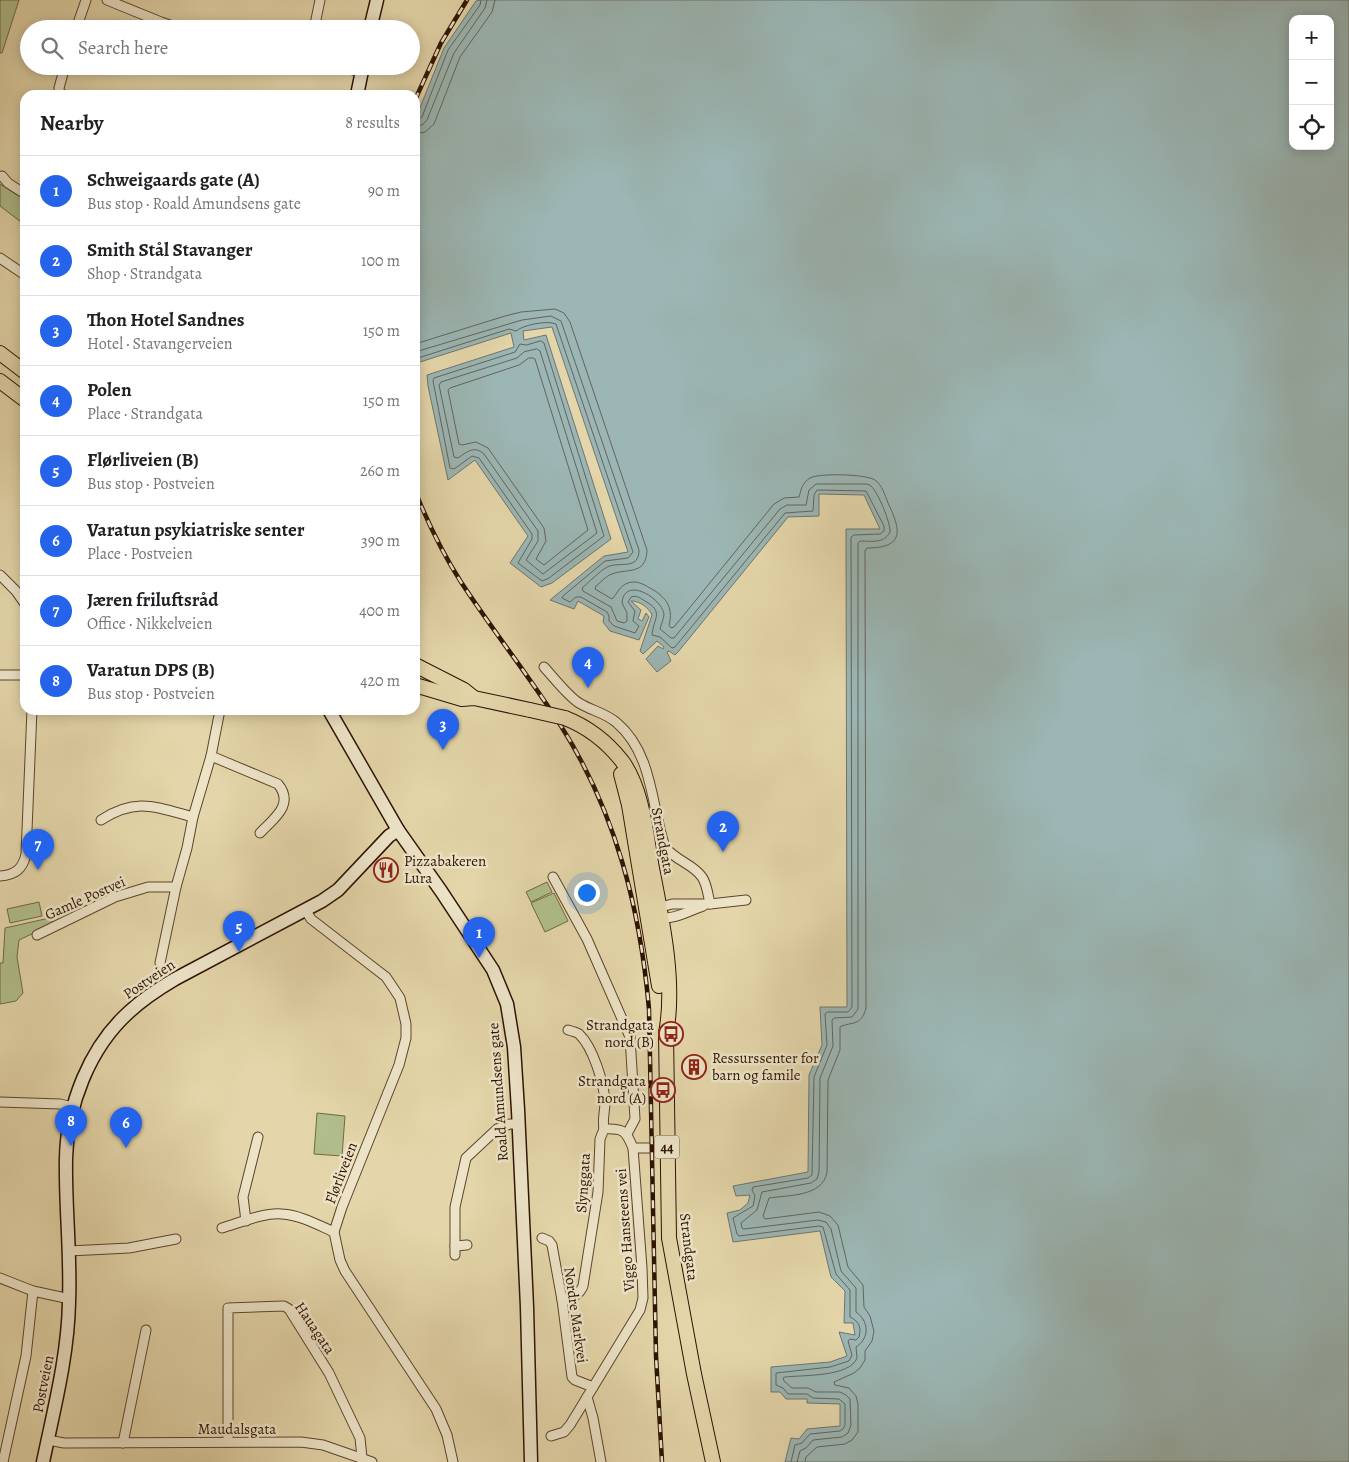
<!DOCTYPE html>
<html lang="en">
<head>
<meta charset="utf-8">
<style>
  :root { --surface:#fff; --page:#f6f6f6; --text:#202124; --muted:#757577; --line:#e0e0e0; --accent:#2563eb }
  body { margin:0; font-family:Alegreya,serif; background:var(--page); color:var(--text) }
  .controls { position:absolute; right:15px; top:15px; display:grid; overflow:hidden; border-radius:10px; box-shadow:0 2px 12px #0003 }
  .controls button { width:45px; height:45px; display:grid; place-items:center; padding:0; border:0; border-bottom:1px solid var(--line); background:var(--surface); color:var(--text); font:25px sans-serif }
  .you { position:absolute; left:586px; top:892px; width:18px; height:18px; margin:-12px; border:4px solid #fff; border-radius:50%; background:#1a73e8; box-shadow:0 0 0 8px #1a73e833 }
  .badge { display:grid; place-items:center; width:32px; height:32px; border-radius:50%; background:var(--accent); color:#fff; font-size:16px; font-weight:700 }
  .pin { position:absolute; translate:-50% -41px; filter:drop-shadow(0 1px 2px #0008) }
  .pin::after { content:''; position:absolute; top:26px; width:18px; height:15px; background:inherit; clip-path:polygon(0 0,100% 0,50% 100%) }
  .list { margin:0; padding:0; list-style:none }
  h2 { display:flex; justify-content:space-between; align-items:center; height:65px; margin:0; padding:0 20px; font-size:21px }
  h2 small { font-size:16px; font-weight:400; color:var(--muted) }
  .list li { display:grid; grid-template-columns:32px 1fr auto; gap:15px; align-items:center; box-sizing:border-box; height:70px; padding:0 20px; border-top:1px solid var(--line) }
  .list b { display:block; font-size:19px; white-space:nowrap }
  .list p { margin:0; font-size:16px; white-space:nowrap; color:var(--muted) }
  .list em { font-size:16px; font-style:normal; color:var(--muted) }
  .icon { flex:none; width:28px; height:28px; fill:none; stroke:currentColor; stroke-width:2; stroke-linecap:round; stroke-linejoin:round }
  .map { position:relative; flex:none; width:1349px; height:1462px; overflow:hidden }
  .search { position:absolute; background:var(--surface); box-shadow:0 2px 12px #0003; left:20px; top:20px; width:400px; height:55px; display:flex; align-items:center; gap:12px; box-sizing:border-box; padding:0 18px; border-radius:28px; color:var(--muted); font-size:19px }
  .panel { position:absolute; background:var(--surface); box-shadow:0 2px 12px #0003; left:20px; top:90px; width:400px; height:625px; border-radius:15px }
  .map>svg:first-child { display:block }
</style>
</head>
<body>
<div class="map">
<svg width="1349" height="1462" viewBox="0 0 1349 1462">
  <rect width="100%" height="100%" fill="#e4d6aa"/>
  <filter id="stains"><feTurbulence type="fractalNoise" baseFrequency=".004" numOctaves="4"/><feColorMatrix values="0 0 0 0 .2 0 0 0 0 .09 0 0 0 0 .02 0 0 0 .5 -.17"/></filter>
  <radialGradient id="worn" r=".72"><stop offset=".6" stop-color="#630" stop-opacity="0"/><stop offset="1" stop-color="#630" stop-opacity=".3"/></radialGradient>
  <g fill="#b0be8b" stroke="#6f6846">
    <path d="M 0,0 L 19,0 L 2,53 L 0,53 Z"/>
    <path d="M 0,184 L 25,200 L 25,225 L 0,206 Z"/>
    <path d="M 547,882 L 552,892 L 531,902 L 526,892 Z"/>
    <path d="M 554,893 L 568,921 L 545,932 L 531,903 Z"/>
    <path d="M 39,902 L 42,916 L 10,923 L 7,909 Z"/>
    <path d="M 45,919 L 57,922 L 19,940 L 17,957 L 23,993 L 16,1001 L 0,1004 L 0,963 L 3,963 L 5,928 Z"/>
    <path d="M 317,1113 L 345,1116 L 342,1156 L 314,1154 Z"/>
  </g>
  <path fill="#9bb6b4" stroke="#6f756d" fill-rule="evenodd" d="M 481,0 L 1349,0 L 1349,1462 L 785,1462 L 791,1438 L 799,1439 L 807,1429 L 840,1426 L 840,1404 L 807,1403 L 807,1399 L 786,1399 L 780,1392 L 771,1392 L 771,1367 L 830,1362 L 847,1356 L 839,1332 L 855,1335 L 853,1323 L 844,1323 L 845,1291 L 831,1277 L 820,1231 L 733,1242 L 727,1213 L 740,1210 L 748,1203 L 750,1195 L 736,1196 L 733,1186 L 808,1172 L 809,1075 L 822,1045 L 820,1007 L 847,1007 L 846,529 L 880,529 L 864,495 L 819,494 L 819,516 L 788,517 L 678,652 L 675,655 L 669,651 L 667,652 L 671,661 L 657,672 L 646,659 L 658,646 L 663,649 L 664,647 L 657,641 L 643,654 L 640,651 L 652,615 C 649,608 640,601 631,601 L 641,610 L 638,619 L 642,621 L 646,613 L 649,617 L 639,640 L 610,631 L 603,622 L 604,616 L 578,601 L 574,609 L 550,600 L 604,556 L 628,552 L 552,327 L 523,331 L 524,340 L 546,335 L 611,539 L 552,583 L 541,587 L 510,563 L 528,536 L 475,460 L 448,480 L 428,386 L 427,375 L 514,347 L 511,333 L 420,362 L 415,365 L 415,120 L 444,48 L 476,1 ZM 1293,19 L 1330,19 L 1330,146 L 1293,146 Z"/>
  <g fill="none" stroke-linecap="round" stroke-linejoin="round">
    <g stroke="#64645b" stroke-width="1">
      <path d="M 415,120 L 422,117 L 448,50 L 480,5 L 481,0"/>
      <path d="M 415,126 L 422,125 L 427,120 L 454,53 L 485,8 L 487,0"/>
      <path d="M 415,134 L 425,132 L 434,124 L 460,57 L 492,12 L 495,0"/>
      <path d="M 541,341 L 544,343 L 604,536 L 549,578 L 542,581 L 518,563 L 532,539 L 532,534 L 479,458 L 472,456 L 454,469 L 450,468 L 433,381 L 434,378 L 515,352 L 520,344 L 526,345 Z"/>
      <path d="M 415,344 L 505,316 L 521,312 L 555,309 L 564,313 L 570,322 L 647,550 C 646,576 627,568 612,574 C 606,576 601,582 596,586 L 595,589 L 612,599 C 618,593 619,586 628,583 C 636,580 643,584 650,588 C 665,596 674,607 669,625 L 671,628 L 674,627 L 774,504 L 784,498 L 799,497 C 801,490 802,483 810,478 C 819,473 866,474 875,480 C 882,485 885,495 888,503 C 901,530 905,548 867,548 L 865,551 L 866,1008 C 861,1027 852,1021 840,1027 L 840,1050 L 828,1080 L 827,1172 C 823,1197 788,1195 769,1198 L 763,1216 L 765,1219 L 819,1212 L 830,1216 L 838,1225 L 848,1267 L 863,1285 L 864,1307 L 870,1316 L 874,1331 L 872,1341 L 865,1351 L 865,1360 L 860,1368 L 854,1373 L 834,1382 L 835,1385 L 849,1388 L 856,1396 L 858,1404 L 858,1432 L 852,1440 L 845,1444 L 817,1447 L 806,1457 L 805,1462"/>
      <path d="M 537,349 L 540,351 L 597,533 L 543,574 L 526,560 L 538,541 L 538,531 L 484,454 C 474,445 467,452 458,458 L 454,457 L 439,385 L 441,382 L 517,358 L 524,352 Z"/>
      <path d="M 415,352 L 522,320 L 551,316 L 561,321 L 639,550 C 639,571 619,561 607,567 C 599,572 589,582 582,588 L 583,591 L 611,607 L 617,621 L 624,623 L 627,621 L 627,613 L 622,603 C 624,576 661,597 664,614 C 664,619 661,624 660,629 L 671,638 L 674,638 L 780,509 L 787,505 L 806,505 L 809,490 L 816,484 L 863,484 C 867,484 868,484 871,486 C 878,492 891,524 890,532 C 884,544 871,541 860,541 L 858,543 L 858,1009 L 852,1017 L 834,1018 L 832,1020 L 833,1046 L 820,1078 L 819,1172 L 817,1179 L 811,1183 L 762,1192 L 757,1210 L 741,1223 L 742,1228 L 744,1229 L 818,1220 L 826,1222 L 831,1229 L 841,1271 L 856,1288 L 856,1312 C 869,1321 870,1338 856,1347 L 857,1358 C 850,1377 803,1375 785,1377 L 783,1378 L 784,1381 L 792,1388 L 808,1388 L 816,1392 L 840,1392 L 846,1395 L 850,1399 L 851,1425 L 848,1433 L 842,1437 L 813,1440 L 806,1448 L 800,1451 L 797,1462"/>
      <path d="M 529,358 L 533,358 L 535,359 L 588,530 L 544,565 L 536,559 L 546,541 L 544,528 L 488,448 L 476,442 L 462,445 L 459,444 L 448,390 L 450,388 L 519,365 Z"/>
      <path d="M 415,359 L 509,329 L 516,331 C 523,325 547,320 556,324 L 633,552 L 628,558 L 605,561 L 563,596 L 562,598 L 570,602 L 576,597 L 581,597 L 607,612 L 609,616 L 609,621 L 614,626 L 635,633 L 639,626 L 633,621 L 635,611 L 628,602 L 631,597 C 637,595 640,598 645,601 C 665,612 653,619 652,635 L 660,637 L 672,648 L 675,647 L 785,513 L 813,511 L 814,495 L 817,490 L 866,491 L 884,526 L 884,531 L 880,534 L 854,535 L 851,537 L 852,1007 L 848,1012 L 827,1012 L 825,1014 L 827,1045 L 814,1077 L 812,1175 L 808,1178 L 753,1187 L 752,1190 L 755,1196 L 753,1206 L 733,1218 L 737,1234 L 739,1236 L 819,1226 L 823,1227 L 836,1274 L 850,1290 L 850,1317 C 858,1321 862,1326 859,1337 L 856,1340 L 850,1339 L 848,1341 L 852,1355 L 849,1361 L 830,1367 L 776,1373 L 776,1385 L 783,1388 L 788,1394 L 807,1394 L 813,1398 L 839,1399 L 845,1404 L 845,1425 L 843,1429 L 840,1431 L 810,1434 L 802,1443 L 795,1445 L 791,1462"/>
    </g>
    <defs>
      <g id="street">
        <path d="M 107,0 L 161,22 L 181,29"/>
        <path d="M 76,29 L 86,0"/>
        <path d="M 314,29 L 320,0"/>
        <path d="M 336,66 L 361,72"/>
        <path d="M 63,95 L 59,91 L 59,88 L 65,66"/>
        <path d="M 2,176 L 8,183 L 25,194"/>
        <path d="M 0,258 L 25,275"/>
        <path d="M 0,575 L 16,591 L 25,604"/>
        <path d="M 544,667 C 554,678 568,696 579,703 C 592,711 606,713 617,723 C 653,754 651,805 665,847 C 676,861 693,864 702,877 C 707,884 708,895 710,904"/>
        <path d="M 0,675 L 25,675"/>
        <path d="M 211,756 L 278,784 C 295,805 273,819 260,833"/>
        <path d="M 101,820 C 136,797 156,807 193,817"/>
        <path d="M 0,876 C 15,875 23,869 26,854 L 32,710"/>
        <path d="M 553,877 L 587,939 L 630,1037 L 635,1119 L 627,1134"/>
        <path d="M 657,908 L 672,904 L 710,904 L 746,900"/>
        <path d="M 306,911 L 311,919 L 386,977 L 400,998 L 406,1024 L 406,1038 L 399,1065 L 342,1207 L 334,1232 L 340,1260 L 345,1271 L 436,1409 L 447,1435 L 453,1462"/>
        <path d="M 658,917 C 672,921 689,911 703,906"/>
        <path d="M 37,935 L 115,897 L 148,887 L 176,887"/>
        <path d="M 160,963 L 176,887 L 187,848 L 193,817 L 211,756 L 220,710"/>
        <path d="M 568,1030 C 572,1031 576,1032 579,1034 C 593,1047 604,1083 605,1102 C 605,1112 602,1119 604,1129"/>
        <path d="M 0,1102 L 60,1104 L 73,1107"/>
        <path d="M 246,1221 L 243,1197 L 258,1137"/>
        <path d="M 222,1228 C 239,1223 265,1212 282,1214 C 300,1215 318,1225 334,1232"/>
        <path d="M 542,1238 L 549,1241 L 552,1245 L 562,1300 L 572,1377 L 575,1380 L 593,1387"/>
        <path d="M 455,1246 L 467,1245"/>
        <path d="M 69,1251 L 129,1248 L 176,1239"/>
        <path d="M 455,1255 L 455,1207 L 466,1158 L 497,1129 L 510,1124 L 518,1124"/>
        <path d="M 0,1278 L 33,1291"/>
        <path d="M 562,1300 C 572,1297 579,1296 583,1286 L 598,1192 L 600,1139 L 604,1129 C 624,1128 626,1131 633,1148 L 667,1148"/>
        <path d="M 587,1397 L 593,1418 L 601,1462"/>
        <path d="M 551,1436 L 564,1432 L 570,1425 L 640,1310 L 643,1298 L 642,1268 L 633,1148"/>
        <path d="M 48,1440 L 64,1443 L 301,1442 L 323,1445 L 372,1462"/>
        <path d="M 228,1442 L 228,1308 L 284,1306 L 289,1309 L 329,1373 L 360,1438 L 362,1458"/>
        <path d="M 123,1443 L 146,1330"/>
        <path d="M 3,1462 L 26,1356 L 33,1291 L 70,1299"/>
      </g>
      <g id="secondary">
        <path d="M 370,29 L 377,0"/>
        <path d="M 357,95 L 363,66"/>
        <path d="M 329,710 L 398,830 L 441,891 L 493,970 L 507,1004 L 514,1047 L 518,1110 L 527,1307 L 531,1462"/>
        <path d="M 43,1462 C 54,1409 68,1356 69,1302 C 71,1254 65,1206 66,1158 C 67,1106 89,1048 129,1012 C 143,999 158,989 175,979 L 322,901 L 338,890 L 389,836 L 398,830"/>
      </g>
      <g id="primary">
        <path d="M 0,353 L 25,372"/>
        <path d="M 0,381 L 25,400"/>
        <path d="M 415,665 L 464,690 L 474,698"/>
        <path d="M 415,685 L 462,699 L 474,698 L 530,710"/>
        <path d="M 565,718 C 588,727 607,742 622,761 C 642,788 646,832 651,863 C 661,915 676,981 666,1033 L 669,1238 L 694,1374 L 713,1462"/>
        <path d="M 621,774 L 629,805 L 659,986"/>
      </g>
    </defs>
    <use href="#street" stroke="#5c442c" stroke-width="11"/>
    <use href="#secondary" stroke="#2e1302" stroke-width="15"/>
    <use href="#primary" stroke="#2e1302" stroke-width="16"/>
    <use href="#street" stroke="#ede4c8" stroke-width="9"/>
    <use href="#secondary" stroke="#ede4c8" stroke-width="12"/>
    <use href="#primary" stroke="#e4d6aa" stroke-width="14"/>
    <defs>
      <g id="rail">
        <path d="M 415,100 L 441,43 L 467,0"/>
        <path d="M 415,491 C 428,523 443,554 461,582 C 493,631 530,677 561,726 C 616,813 640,908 649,1009 L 656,1356 L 662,1462"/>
      </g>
    </defs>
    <use href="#rail" stroke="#2e1302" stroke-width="4.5"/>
    <use href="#rail" stroke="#ede4c8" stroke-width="2.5" stroke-dasharray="8" stroke-linecap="butt"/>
    <defs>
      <path id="primary-bridge" d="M 530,710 L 565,718"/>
    </defs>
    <use href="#primary-bridge" stroke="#2e1302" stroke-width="16" stroke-linecap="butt"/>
    <use href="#primary-bridge" stroke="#e4d6aa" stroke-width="14"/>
  </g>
  <defs>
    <symbol id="restaurant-ring" viewBox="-11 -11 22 22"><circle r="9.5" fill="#ede4c8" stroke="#8f2418" stroke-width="1.5"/><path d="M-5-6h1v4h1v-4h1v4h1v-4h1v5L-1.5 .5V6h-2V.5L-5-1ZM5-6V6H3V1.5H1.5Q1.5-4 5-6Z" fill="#8f2418"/></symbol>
    <symbol id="bus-ring" viewBox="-11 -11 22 22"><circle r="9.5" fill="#ede4c8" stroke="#8f2418" stroke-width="1.5"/><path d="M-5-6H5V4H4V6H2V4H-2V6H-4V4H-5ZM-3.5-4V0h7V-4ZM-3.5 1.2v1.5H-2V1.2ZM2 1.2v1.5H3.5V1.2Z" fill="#8f2418"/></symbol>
    <symbol id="building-ring" viewBox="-11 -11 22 22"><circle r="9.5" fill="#ede4c8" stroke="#8f2418" stroke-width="1.5"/><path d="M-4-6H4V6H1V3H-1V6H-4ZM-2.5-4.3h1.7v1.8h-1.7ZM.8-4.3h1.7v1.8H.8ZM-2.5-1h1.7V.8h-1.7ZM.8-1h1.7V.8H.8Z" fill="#8f2418"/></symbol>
  </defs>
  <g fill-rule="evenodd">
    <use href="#restaurant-ring" x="372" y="856" width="28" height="28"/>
    <use href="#bus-ring" x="657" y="1020" width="28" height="28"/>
    <use href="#building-ring" x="680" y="1053" width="28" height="28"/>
    <use href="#bus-ring" x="649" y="1076" width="28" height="28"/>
  </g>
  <g text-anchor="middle" stroke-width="5" stroke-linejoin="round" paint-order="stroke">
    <rect fill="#ede4c8" stroke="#67523d" stroke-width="1" x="654.5" y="1135.5" width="25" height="23" rx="4"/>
    <g font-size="14" font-weight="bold" fill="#2e1302">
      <text x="667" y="1152">44</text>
    </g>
    <g font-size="15" fill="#2e1302" stroke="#ede4c8">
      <text transform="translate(663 841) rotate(79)" y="5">Strandgata</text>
      <text transform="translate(85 898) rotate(-24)" y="5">Gamle Postvei</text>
      <text transform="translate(149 979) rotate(-34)" y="5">Postveien</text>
      <text transform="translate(498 1092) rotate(-94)" y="5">Roald Amundsens gate</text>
      <text transform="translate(341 1173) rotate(-69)" y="5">Flørliveien</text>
      <text transform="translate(583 1183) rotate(-86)" y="5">Slynggata</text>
      <text transform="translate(625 1230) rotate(-94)" y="5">Viggo Hansteens vei</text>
      <text transform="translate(689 1247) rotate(83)" y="5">Strandgata</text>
      <text transform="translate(576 1315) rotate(82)" y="5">Nordre Markvei</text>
      <text transform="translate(315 1328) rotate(56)" y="5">Hauagata</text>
      <text transform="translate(43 1384) rotate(-79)" y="5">Postveien</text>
      <text x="237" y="1434">Maudalsgata</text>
    </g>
    <g font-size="15" fill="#2e1302" stroke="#ede4c8" text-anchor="start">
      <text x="404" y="866">Pizzabakeren<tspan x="404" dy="17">Lura</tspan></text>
      <text x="654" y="1030" text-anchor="end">Strandgata<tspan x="654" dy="17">nord (B)</tspan></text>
      <text x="712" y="1063">Ressurssenter for<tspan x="712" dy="17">barn og famile</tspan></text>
      <text x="646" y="1086" text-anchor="end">Strandgata<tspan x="646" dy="17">nord (A)</tspan></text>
    </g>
  </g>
  <rect width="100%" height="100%" filter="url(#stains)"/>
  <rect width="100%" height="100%" fill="url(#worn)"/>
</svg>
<div class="controls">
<button>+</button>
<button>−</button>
<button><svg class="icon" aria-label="locate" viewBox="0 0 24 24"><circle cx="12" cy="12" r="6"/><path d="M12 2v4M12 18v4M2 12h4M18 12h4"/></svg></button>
</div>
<div class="you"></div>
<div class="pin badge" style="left:479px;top:958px">1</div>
<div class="pin badge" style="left:723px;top:852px">2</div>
<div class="pin badge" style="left:443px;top:750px">3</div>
<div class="pin badge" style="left:588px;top:688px">4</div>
<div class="pin badge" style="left:239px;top:952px">5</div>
<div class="pin badge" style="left:126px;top:1148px">6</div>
<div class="pin badge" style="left:38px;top:870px">7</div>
<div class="pin badge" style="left:71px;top:1146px">8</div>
<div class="search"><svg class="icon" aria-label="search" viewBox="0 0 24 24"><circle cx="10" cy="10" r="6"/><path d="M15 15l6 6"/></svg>Search here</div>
<section class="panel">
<h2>Nearby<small>8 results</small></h2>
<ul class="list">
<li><span class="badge">1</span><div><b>Schweigaards gate (A)</b><p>Bus stop · Roald Amundsens gate</p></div><em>90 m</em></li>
<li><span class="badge">2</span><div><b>Smith Stål Stavanger</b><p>Shop · Strandgata</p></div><em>100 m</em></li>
<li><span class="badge">3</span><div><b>Thon Hotel Sandnes</b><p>Hotel · Stavangerveien</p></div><em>150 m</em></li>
<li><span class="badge">4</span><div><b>Polen</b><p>Place · Strandgata</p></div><em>150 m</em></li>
<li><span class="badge">5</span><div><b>Flørliveien (B)</b><p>Bus stop · Postveien</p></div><em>260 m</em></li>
<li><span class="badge">6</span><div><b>Varatun psykiatriske senter</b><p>Place · Postveien</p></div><em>390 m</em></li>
<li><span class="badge">7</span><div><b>Jæren friluftsråd</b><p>Office · Nikkelveien</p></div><em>400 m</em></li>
<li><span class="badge">8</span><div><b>Varatun DPS (B)</b><p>Bus stop · Postveien</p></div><em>420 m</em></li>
</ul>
</section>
</div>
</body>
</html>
